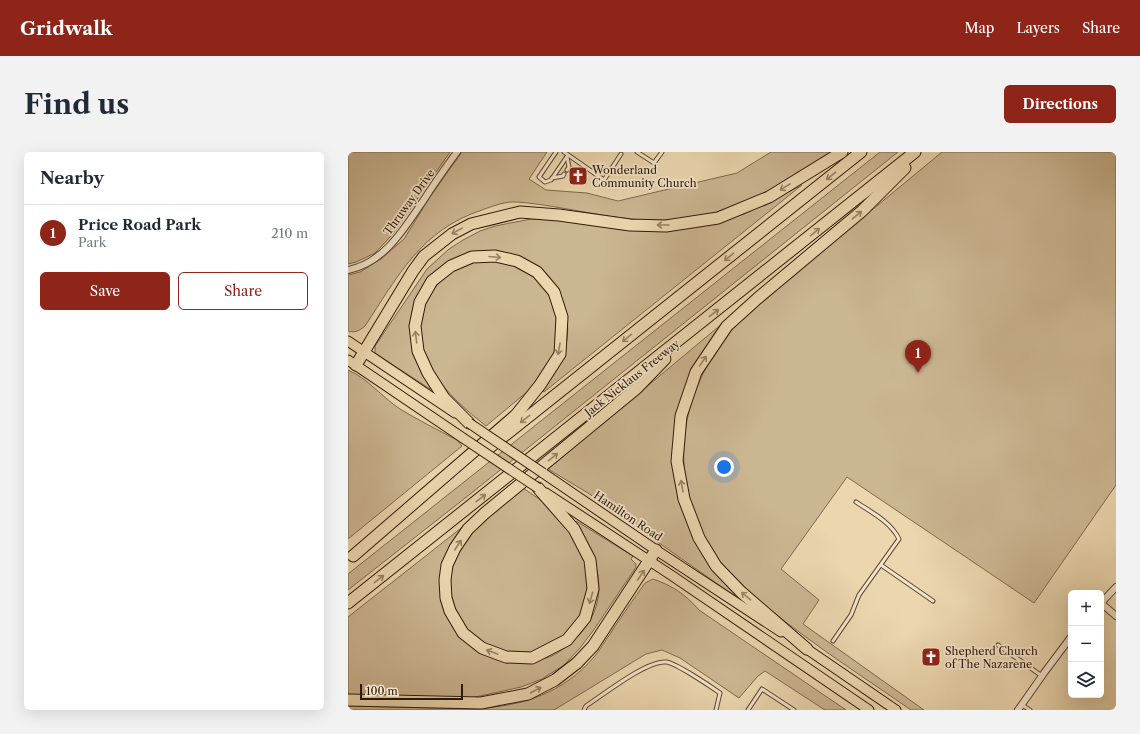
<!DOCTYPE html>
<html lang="en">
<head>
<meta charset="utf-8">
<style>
  :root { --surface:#fff; --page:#f2f2f3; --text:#1f2937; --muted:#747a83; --line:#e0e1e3; --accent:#8f2418 }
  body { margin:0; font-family:"Libre Caslon Text",serif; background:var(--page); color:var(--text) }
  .controls { position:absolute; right:12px; bottom:12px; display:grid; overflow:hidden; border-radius:6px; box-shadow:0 4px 16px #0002 }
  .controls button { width:36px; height:36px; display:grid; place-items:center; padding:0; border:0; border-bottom:1px solid var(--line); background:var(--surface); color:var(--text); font:20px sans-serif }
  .scale { position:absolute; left:12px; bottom:10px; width:103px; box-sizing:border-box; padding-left:4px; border:2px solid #301a09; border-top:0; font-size:11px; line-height:14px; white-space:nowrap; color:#301a09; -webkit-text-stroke:3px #f2e4ca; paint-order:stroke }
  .you { position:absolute; left:376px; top:315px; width:14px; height:14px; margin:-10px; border:3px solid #fff; border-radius:50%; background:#1a73e8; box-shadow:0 0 0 6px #1a73e833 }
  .badge { display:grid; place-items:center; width:26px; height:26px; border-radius:50%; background:var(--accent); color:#fff; font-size:13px; font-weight:700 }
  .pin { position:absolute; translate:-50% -33px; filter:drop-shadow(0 1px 2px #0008) }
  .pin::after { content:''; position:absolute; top:21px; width:14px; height:12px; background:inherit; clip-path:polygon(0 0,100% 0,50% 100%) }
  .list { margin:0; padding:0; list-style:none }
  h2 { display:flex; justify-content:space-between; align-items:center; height:52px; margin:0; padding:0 16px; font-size:17px }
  h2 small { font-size:13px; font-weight:400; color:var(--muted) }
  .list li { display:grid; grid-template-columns:26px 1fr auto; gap:12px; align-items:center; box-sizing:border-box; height:56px; padding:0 16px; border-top:1px solid var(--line) }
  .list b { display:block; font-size:15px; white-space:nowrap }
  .list p { margin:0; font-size:13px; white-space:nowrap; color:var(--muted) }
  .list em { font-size:13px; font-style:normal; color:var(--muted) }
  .actions { display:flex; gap:8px; padding:12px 16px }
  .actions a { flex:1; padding:9px 0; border:1px solid var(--accent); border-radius:6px; text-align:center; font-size:14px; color:var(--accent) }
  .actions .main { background:var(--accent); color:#fff }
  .icon { flex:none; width:22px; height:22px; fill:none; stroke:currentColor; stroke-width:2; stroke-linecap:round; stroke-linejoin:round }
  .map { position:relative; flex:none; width:768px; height:558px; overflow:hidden; border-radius:6px }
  header { display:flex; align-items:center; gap:24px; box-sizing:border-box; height:56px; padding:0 20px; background:var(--accent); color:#fff }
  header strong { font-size:19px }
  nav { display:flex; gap:22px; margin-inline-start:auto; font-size:14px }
  .intro { display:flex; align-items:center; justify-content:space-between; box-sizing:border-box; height:96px; padding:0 24px }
  h1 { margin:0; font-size:28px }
  .button { padding:10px 18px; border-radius:6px; background:var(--accent); color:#fff; font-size:14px; font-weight:700 }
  main { display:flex; gap:24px; padding:0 24px }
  aside { flex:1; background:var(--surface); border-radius:6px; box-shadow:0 4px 16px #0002 }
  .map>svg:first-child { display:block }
</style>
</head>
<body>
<header>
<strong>Gridwalk</strong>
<nav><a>Map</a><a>Layers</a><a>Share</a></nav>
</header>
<div class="intro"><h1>Find us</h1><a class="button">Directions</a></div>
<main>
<aside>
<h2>Nearby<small></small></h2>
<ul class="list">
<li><span class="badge">1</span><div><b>Price Road Park</b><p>Park</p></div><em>210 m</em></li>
</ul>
<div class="actions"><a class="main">Save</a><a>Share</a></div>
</aside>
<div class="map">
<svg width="768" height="558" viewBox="0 0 768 558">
  <rect width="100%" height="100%" fill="#ebd6ae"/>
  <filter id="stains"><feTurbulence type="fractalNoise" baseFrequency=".005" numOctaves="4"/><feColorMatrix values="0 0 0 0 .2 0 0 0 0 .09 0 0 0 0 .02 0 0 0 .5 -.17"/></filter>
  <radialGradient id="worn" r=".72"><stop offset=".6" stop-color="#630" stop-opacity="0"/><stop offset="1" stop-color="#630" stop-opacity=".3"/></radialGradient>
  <g fill="#cbb692" stroke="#7e684e">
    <path d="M 0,0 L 102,0 L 44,83 L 27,101 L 8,110 L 0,112 Z"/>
    <path d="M 114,0 L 199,0 L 181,27 L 198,38 L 239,41 L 270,49 L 389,21 L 423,0 L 484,0 C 433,33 385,65 322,68 C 271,71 220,54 169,50 C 158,49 145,54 134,58 C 73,78 50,124 17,174 C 11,179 7,181 0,179 L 0,123 L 12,120 L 33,107 L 56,87 L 82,45 Z"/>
    <path d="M 532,0 L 550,0 L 121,343 L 0,438 L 0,422 Z"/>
    <path d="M 594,0 L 768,0 L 768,333 L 686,451 L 499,325 L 433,417 L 471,448 L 455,472 L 576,558 L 563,558 C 527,533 490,509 455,483 C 431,465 407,447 386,426 C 362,402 346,368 339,335 C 327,276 348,219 387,174 C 394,165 404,158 412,151 C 434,132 456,114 478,96 C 517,64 555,32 594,0 Z"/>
    <path d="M 454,33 L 196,240 L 193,238 C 213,216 224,192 218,162 C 217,155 214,145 209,140 C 197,126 181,115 167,104 L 101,111 L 65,162 L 84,236 L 82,237 L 27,201 L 27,194 L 79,117 L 101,97 L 115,88 L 132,79 L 147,74 L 183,67 L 227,69 L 372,69 L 396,62 Z"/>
    <path d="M 127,109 L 159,109 L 180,119 L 199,137 L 211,162 L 207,204 L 185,235 L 138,274 C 118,258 99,242 85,220 C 62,184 71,140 107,118 C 112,114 120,112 127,109 Z"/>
    <path d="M 375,171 L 357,200 L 327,279 L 337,359 L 390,442 L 388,445 L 240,341 L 200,317 Z"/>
    <path d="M 0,218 C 19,226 34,245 52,257 C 70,268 90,278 109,288 L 114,294 L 0,387 Z"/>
    <path d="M 175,336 L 194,349 L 213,367 L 225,382 L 242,422 L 234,465 L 217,486 L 185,501 L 170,502 L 151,499 L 136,493 L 124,484 L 113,470 L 105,453 L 102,437 L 103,420 L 109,402 L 128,375 Z"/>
    <path d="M 228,369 L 285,404 L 283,407 L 288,412 L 288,415 L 245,479 L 232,496 L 216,513 L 194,527 L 173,535 L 123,546 L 0,546 L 0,465 L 117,373 L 95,435 L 127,495 C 143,498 159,501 175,504 C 181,505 188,508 193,507 C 205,506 217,496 225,489 C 264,454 254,410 227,371 Z"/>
    <path d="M 305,427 C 325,434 337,442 351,458 L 498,558 L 477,558 L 417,519 L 410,524 L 391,546 L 332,506 L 314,498 L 298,502 L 206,558 L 0,558 L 0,554 L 129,557 C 176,553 214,542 246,505 C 252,498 257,489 262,482 C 273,465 285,448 297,431 Z"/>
  </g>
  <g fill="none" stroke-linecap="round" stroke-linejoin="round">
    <defs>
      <g id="service">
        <path d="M 208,0 L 191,25 L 197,30 L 203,28 L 220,3"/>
        <path d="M 216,0 L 256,28 L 273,2"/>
        <path d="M 289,0 L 306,11 L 314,0"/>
        <path d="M 219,5 L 221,15 L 219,18"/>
        <path d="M 204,26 L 215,24 L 216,22"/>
        <path d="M 533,413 L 585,449"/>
        <path d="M 485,489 L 503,463 L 511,443 L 551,387 C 543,370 523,360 508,350"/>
        <path d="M 650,493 L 694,524"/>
        <path d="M 674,553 L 682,558"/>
        <path d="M 236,558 L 238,554 C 255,543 299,508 318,510 C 328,511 362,534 372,541 L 368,558"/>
        <path d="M 400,558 L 414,537 L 446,558"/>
      </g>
      <g id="minor">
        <path d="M 0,118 C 36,111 56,77 75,49 C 86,32 97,16 109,0"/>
        <path d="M 753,451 L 768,435"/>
        <path d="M 753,451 L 768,464"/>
        <path d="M 670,558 L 696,521 L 723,485"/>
      </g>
      <g id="primary">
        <path d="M 0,189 L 107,261"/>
        <path d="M 0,208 L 115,286"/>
        <path d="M 195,321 L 308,398 L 433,480"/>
        <path d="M 198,341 L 323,423 L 521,558"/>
        <path d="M 453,493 L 548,558"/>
      </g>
      <g id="motorway">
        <path d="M 8,213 L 65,119 L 76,104 L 104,82 L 123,72 L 172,60 L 211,63 L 282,73 L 318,74 L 370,66 L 421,45 L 494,0"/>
        <path d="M 141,296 L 513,0"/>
        <path d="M 190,336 L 226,377 L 242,408 L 245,437 L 237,466 L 219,488 L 184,506 L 158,505 L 134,496 L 115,481 L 102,459 L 98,446 L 97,428 L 99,413 L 107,396 L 120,377 L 137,361 L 289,236 L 317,207"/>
        <path d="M 5,404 L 168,263 L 192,233 L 212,202 L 214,165 L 206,140 L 189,120 L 169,109 L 147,104 L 124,105 L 103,114 L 84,129 L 72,150 L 67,174 L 70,199 L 80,221 L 96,246 L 121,271"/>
        <path d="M 0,451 L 567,0"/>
        <path d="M 459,497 L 393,440 L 368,414 L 351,386 L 336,347 L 329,309 L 333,264 L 348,220 L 379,174 L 410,146 L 514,59 L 557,16"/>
        <path d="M 0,548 L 133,551 L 180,542 L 207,528 L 229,511 L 245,494 L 308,398"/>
      </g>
    </defs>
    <use href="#service" stroke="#5f4932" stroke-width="5"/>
    <use href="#minor" stroke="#5f4932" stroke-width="8"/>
    <use href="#primary" stroke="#301a09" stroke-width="11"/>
    <use href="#motorway" stroke="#301a09" stroke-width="13"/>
    <use href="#service" stroke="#f2e4ca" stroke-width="3"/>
    <use href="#minor" stroke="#f2e4ca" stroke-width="6"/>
    <use href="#primary" stroke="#ebd6ae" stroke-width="9"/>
    <use href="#motorway" stroke="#ebd6ae" stroke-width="11"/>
    <defs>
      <g id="primary-bridge">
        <path d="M 121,271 L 195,321"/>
        <path d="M 115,286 L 190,336"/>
      </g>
    </defs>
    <use href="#primary-bridge" stroke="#301a09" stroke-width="11" stroke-linecap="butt"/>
    <use href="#primary-bridge" stroke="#ebd6ae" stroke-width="9"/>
  </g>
  <defs><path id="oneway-shaft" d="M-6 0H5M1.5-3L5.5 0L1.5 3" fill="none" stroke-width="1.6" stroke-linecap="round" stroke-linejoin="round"/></defs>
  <g stroke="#978164">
    <use href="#oneway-shaft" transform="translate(483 24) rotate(141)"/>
    <use href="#oneway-shaft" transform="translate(437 35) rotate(149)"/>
    <use href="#oneway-shaft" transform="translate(509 63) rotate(-40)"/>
    <use href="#oneway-shaft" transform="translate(315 73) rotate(180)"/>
    <use href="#oneway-shaft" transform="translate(109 79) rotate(151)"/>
    <use href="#oneway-shaft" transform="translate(467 80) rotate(-39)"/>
    <use href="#oneway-shaft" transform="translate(147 105) rotate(5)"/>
    <use href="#oneway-shaft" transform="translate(381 105) rotate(141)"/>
    <use href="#oneway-shaft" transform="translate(366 161) rotate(-38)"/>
    <use href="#oneway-shaft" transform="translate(68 185) rotate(-97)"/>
    <use href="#oneway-shaft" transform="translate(279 186) rotate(141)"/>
    <use href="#oneway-shaft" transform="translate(211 197) rotate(100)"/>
    <use href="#oneway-shaft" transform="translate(355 209) rotate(-55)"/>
    <use href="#oneway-shaft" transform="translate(177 267) rotate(142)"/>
    <use href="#oneway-shaft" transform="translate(205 305) rotate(-39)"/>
    <use href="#oneway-shaft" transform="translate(334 334) rotate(-100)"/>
    <use href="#oneway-shaft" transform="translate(133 346) rotate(-38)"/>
    <use href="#oneway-shaft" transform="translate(110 393) rotate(-57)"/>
    <use href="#oneway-shaft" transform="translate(293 423) rotate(-56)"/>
    <use href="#oneway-shaft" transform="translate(31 427) rotate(-38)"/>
    <use href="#oneway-shaft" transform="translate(398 444) rotate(-140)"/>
    <use href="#oneway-shaft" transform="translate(243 446) rotate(106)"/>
    <use href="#oneway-shaft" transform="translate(144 500) rotate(-160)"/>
    <use href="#oneway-shaft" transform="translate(188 538) rotate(-28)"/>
  </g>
  <defs>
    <symbol id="church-square" viewBox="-11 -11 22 22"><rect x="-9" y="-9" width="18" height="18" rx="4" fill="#8f2418" stroke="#f2e4ca"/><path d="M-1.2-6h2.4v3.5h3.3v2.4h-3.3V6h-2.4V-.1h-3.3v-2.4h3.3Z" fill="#fff"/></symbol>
  </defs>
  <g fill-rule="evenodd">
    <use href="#church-square" x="219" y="13" width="22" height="22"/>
    <use href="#church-square" x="572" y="494" width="22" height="22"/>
  </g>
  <g text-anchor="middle" stroke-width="3.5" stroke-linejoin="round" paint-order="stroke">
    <g font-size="11" fill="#301a09" stroke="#f2e4ca" text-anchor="start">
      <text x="244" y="22">Wonderland<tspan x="244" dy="13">Community Church</tspan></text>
      <text x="597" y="503">Shepherd Church<tspan x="597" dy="13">of The Nazarene</tspan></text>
    </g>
    <g font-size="11" fill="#301a09" stroke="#f2e4ca">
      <text transform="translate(61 50) rotate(-54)" y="4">Thruway Drive</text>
      <text transform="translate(284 226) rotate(-38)" y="4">Jack Nicklaus Freeway</text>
      <text transform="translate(280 364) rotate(34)" y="4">Hamilton Road</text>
    </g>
  </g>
  <rect width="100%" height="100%" filter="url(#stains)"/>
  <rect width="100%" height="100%" fill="url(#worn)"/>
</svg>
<div class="controls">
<button>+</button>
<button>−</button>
<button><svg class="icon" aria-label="layers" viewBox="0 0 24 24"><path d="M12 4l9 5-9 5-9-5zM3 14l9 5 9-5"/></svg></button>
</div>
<div class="scale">100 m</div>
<div class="you"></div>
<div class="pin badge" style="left:570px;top:221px">1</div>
</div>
</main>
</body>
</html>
